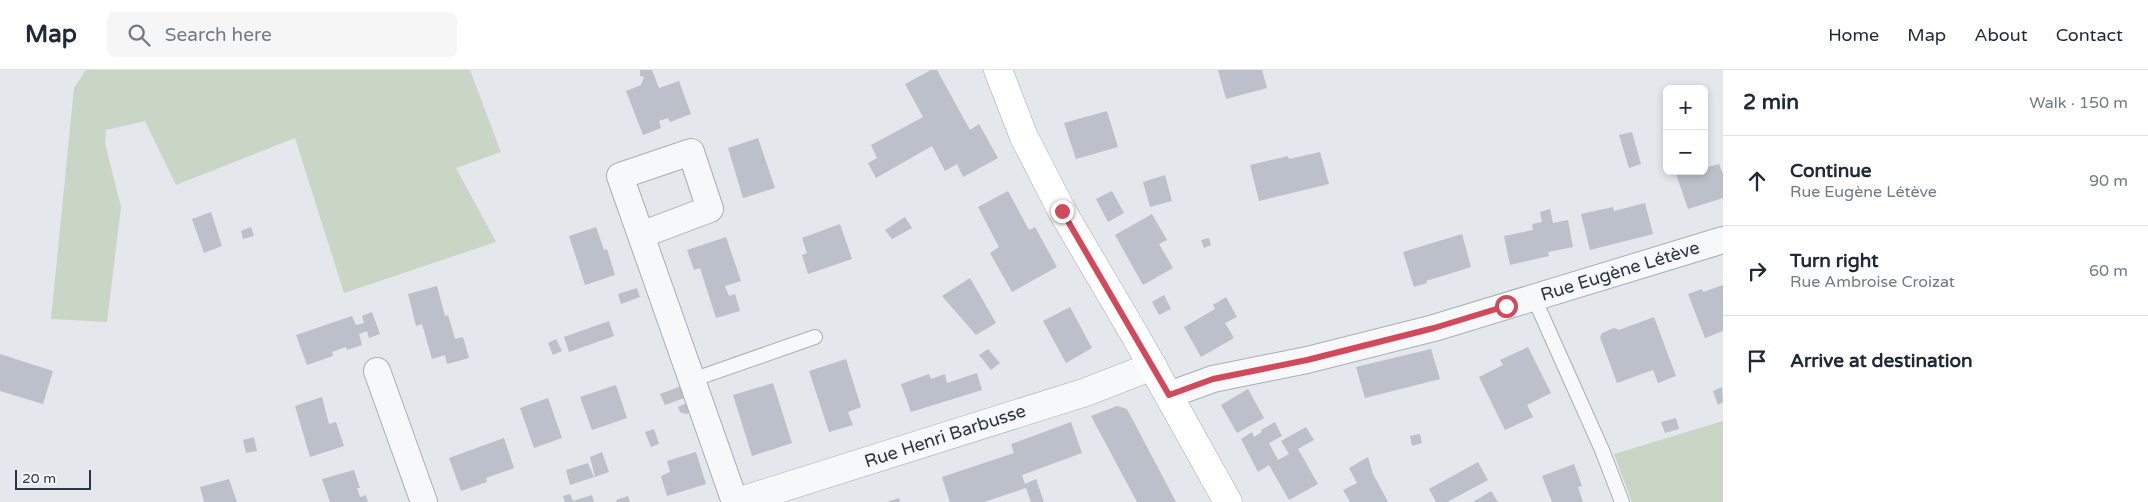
<!DOCTYPE html>
<html lang="en">
<head>
<meta charset="utf-8">
<style>
  :root { --surface:#fff; --page:#f6f6f7; --text:#1f2937; --muted:#747a83; --line:#e0e1e3 }
  body { margin:0; font-family:"Varela Round",sans-serif; background:var(--page); color:var(--text) }
  .controls { position:absolute; right:15px; top:15px; display:grid; overflow:hidden; border-radius:8px; box-shadow:0 2px 8px #0003 }
  .controls button { width:45px; height:45px; display:grid; place-items:center; padding:0; border:0; border-bottom:1px solid var(--line); background:var(--surface); color:var(--text); font:25px sans-serif }
  .scale { position:absolute; left:15px; bottom:12px; width:76px; box-sizing:border-box; padding-left:5px; border:2px solid #2b3445; border-top:0; font-size:14px; line-height:18px; white-space:nowrap; color:#2b3445; -webkit-text-stroke:4px #f4f6f9; paint-order:stroke }
  .stop { position:absolute; width:15px; height:15px; margin:-11px; border:4px solid #d1495b; border-radius:50%; background:#fff }
  .stop.end { background:#d1495b; border-color:#fff; box-shadow:0 1px 5px #0008 }
  .list { margin:0; padding:0; list-style:none }
  h2 { display:flex; justify-content:space-between; align-items:center; height:65px; margin:0; padding:0 20px; font-size:21px }
  h2 small { font-size:16px; font-weight:400; color:var(--muted) }
  .list li { display:grid; grid-template-columns:32px 1fr auto; gap:15px; align-items:center; box-sizing:border-box; height:90px; padding:0 20px; border-top:1px solid var(--line) }
  .list b { display:block; font-size:19px; white-space:nowrap }
  .list p { margin:0; font-size:16px; white-space:nowrap; color:var(--muted) }
  .list em { font-size:16px; font-style:normal; color:var(--muted) }
  .icon { flex:none; width:28px; height:28px; fill:none; stroke:currentColor; stroke-width:2; stroke-linecap:round; stroke-linejoin:round }
  .map { position:relative; flex:none; width:1723px; height:432px; overflow:hidden }
  header { display:flex; align-items:center; gap:30px; box-sizing:border-box; height:70px; padding:0 25px; background:var(--surface); border-bottom:1px solid var(--line) }
  header strong { font-size:24px }
  nav { display:flex; gap:28px; margin-inline-start:auto; font-size:18px }
  .search { width:350px; height:45px; background:var(--page); display:flex; align-items:center; gap:12px; box-sizing:border-box; padding:0 18px; border-radius:8px; color:var(--muted); font-size:19px }
  main { display:flex }
  aside { flex:1; background:var(--surface) }
  .map>svg:first-child { display:block }
</style>
</head>
<body>
<header>
<strong>Map</strong>
<div class="search"><svg class="icon" aria-label="search" viewBox="0 0 24 24"><circle cx="10" cy="10" r="6"/><path d="M15 15l6 6"/></svg>Search here</div>
<nav><a>Home</a><a>Map</a><a>About</a><a>Contact</a></nav>
</header>
<main>
<div class="map">
<svg width="1723" height="432" viewBox="0 0 1723 432">
  <rect width="100%" height="100%" fill="#e4e7ec"/>
  <g fill="#c9d6c5">
    <path d="M 86,0 L 470,0 L 501,82 L 456,98 L 496,172 L 344,223 L 295,68 L 176,115 L 145,51 L 106,60 L 105,73 L 121,137 L 107,252 L 51,249 L 74,18 Z"/>
    <path d="M 1723,351 L 1723,432 L 1632,432 L 1614,384 Z"/>
  </g>
  <g fill="#bbc0ca">
    <path d="M 640,0 L 652,0 L 659,18 L 679,11 L 691,44 L 670,52 L 668,48 L 659,51 L 661,58 L 643,65 L 626,21 L 641,15 L 644,7 L 640,6 Z"/>
    <path d="M 931,0 L 937,0 L 970,60 L 979,54 L 998,88 L 963,107 L 957,94 L 945,101 L 932,76 L 876,108 L 868,93 L 877,88 L 871,75 L 923,47 L 905,14 Z"/>
    <path d="M 1218,0 L 1262,0 L 1267,18 L 1226,29 Z"/>
    <path d="M 1107,41 L 1118,77 L 1076,89 L 1064,53 Z"/>
    <path d="M 1632,62 L 1641,94 L 1629,98 L 1619,65 Z"/>
    <path d="M 758,68 L 775,118 L 743,128 L 728,78 Z"/>
    <path d="M 1320,82 L 1329,114 L 1259,131 L 1250,95 L 1288,86 L 1289,89 Z"/>
    <path d="M 1719,94 L 1723,104 L 1723,128 L 1688,139 L 1675,101 L 1704,101 L 1704,98 Z"/>
    <path d="M 1165,105 L 1172,131 L 1150,137 L 1143,112 Z"/>
    <path d="M 1008,121 L 1029,160 L 1035,157 L 1057,197 L 1012,222 L 990,183 L 999,177 L 978,137 Z"/>
    <path d="M 1112,121 L 1124,143 L 1108,152 L 1096,129 Z"/>
    <path d="M 1645,133 L 1653,164 L 1590,180 L 1581,144 L 1613,137 L 1614,141 Z"/>
    <path d="M 1550,139 L 1553,153 L 1568,150 L 1573,177 L 1548,182 L 1549,186 L 1510,195 L 1504,166 L 1533,160 L 1532,154 L 1542,152 L 1540,142 Z"/>
    <path d="M 211,142 L 222,176 L 204,183 L 192,149 Z"/>
    <path d="M 1152,144 L 1167,170 L 1159,174 L 1173,198 L 1143,215 L 1115,165 Z"/>
    <path d="M 905,147 L 912,158 L 892,169 L 885,160 Z"/>
    <path d="M 840,154 L 852,189 L 808,204 L 802,185 L 807,183 L 802,168 Z"/>
    <path d="M 251,157 L 254,166 L 243,169 L 241,161 Z"/>
    <path d="M 596,157 L 604,180 L 607,179 L 615,205 L 585,215 L 569,166 Z"/>
    <path d="M 1462,164 L 1471,197 L 1426,211 L 1427,213 L 1414,217 L 1403,182 Z"/>
    <path d="M 726,167 L 741,211 L 725,216 L 729,226 L 735,224 L 740,241 L 716,248 L 700,198 L 694,200 L 687,180 Z"/>
    <path d="M 1209,168 L 1211,175 L 1204,178 L 1201,170 Z"/>
    <path d="M 970,208 L 996,253 L 976,265 L 942,226 Z"/>
    <path d="M 1723,215 L 1723,261 L 1705,268 L 1688,224 L 1702,219 L 1703,222 Z"/>
    <path d="M 437,216 L 445,246 L 448,245 L 455,269 L 463,267 L 469,288 L 447,294 L 445,285 L 432,289 L 422,254 L 416,256 L 408,224 Z"/>
    <path d="M 637,218 L 640,227 L 621,234 L 618,224 Z"/>
    <path d="M 1164,225 L 1171,239 L 1159,245 L 1152,232 Z"/>
    <path d="M 1226,227 L 1237,247 L 1225,253 L 1234,268 L 1201,287 L 1184,257 L 1215,239 L 1213,235 Z"/>
    <path d="M 1070,237 L 1092,278 L 1066,293 L 1043,251 Z"/>
    <path d="M 372,242 L 380,264 L 369,268 L 367,261 L 359,264 L 362,275 L 347,280 L 346,277 L 332,282 L 333,286 L 307,295 L 296,265 L 352,246 L 356,255 L 364,253 L 362,246 Z"/>
    <path d="M 1654,247 L 1676,306 L 1658,313 L 1653,300 L 1617,313 L 1600,267 L 1602,263 L 1614,258 L 1619,260 Z"/>
    <path d="M 609,251 L 614,266 L 569,282 L 564,267 Z"/>
    <path d="M 556,269 L 562,281 L 553,285 L 548,273 Z"/>
    <path d="M 1528,277 L 1551,323 L 1527,335 L 1533,347 L 1505,360 L 1479,307 L 1503,295 L 1500,290 Z"/>
    <path d="M 988,279 L 1000,293 L 991,300 L 979,285 Z"/>
    <path d="M 1431,279 L 1440,309 L 1365,328 L 1356,297 Z"/>
    <path d="M 0,284 L 53,301 L 43,334 L 0,321 Z"/>
    <path d="M 846,289 L 861,337 L 848,342 L 853,355 L 829,362 L 809,301 Z"/>
    <path d="M 977,303 L 982,320 L 911,342 L 901,314 L 929,304 L 931,309 L 945,304 L 947,313 Z"/>
    <path d="M 773,313 L 792,373 L 752,386 L 733,325 Z"/>
    <path d="M 616,315 L 627,348 L 592,360 L 580,327 Z"/>
    <path d="M 684,315 L 687,327 L 665,335 L 660,324 Z"/>
    <path d="M 1722,317 L 1723,332 L 1718,335 L 1713,321 Z"/>
    <path d="M 1248,319 L 1264,348 L 1237,363 L 1221,335 Z"/>
    <path d="M 322,327 L 329,354 L 336,352 L 344,376 L 310,387 L 295,336 Z"/>
    <path d="M 548,328 L 562,368 L 534,378 L 520,338 Z"/>
    <path d="M 689,332 L 692,342 L 686,344 L 680,342 L 678,337 Z"/>
    <path d="M 1117,336 L 1127,339 L 1176,432 L 1137,432 L 1091,346 Z"/>
    <path d="M 1676,348 L 1679,359 L 1665,363 L 1661,352 Z"/>
    <path d="M 1071,352 L 1082,383 L 1022,405 L 1025,414 L 1036,409 L 1044,432 L 1031,432 L 1026,418 L 984,432 L 950,432 L 942,407 L 1014,383 L 1011,374 Z"/>
    <path d="M 1275,352 L 1282,366 L 1269,373 L 1278,390 L 1289,384 L 1281,371 L 1306,357 L 1314,370 L 1298,379 L 1318,414 L 1289,430 L 1269,395 L 1258,402 L 1241,369 L 1252,362 L 1254,367 L 1262,362 L 1261,360 Z"/>
    <path d="M 654,359 L 659,374 L 651,377 L 645,362 Z"/>
    <path d="M 1420,364 L 1422,373 L 1412,376 L 1410,366 Z"/>
    <path d="M 254,367 L 257,381 L 246,383 L 243,370 Z"/>
    <path d="M 504,368 L 514,398 L 486,408 L 487,412 L 461,421 L 449,388 Z"/>
    <path d="M 602,382 L 609,402 L 595,407 L 590,387 Z"/>
    <path d="M 696,382 L 706,414 L 667,426 L 661,406 L 670,402 L 667,391 Z"/>
    <path d="M 1368,387 L 1373,404 L 1388,432 L 1350,432 L 1343,420 L 1357,413 L 1349,398 Z"/>
    <path d="M 1478,392 L 1488,410 L 1447,432 L 1436,432 L 1429,419 Z"/>
    <path d="M 588,393 L 594,407 L 570,415 L 566,400 Z"/>
    <path d="M 1574,394 L 1582,416 L 1578,417 L 1583,432 L 1552,432 L 1542,406 Z"/>
    <path d="M 354,400 L 360,418 L 357,418 L 360,427 L 366,425 L 368,432 L 330,432 L 322,409 Z"/>
    <path d="M 229,409 L 237,432 L 204,432 L 200,417 Z"/>
    <path d="M 1491,421 L 1498,432 L 1473,432 Z"/>
    <path d="M 570,424 L 573,431 L 592,425 L 594,432 L 565,432 L 563,426 Z"/>
    <path d="M 628,426 L 630,432 L 617,432 L 616,430 Z"/>
    <path d="M 899,428 L 900,432 L 887,432 Z"/>
  </g>
  <g fill="none" stroke-linecap="round" stroke-linejoin="round">
    <defs>
      <g id="service">
        <path d="M 1534,228 L 1602,380 L 1622,432"/>
        <path d="M 692,310 L 815,267"/>
      </g>
      <g id="minor">
        <path d="M 641,165 L 710,139 L 691,82 L 620,106 L 735,432"/>
        <path d="M 377,301 L 424,432"/>
        <path d="M 1169,325 L 1213,309 L 1307,290 L 1434,258 L 1723,170"/>
      </g>
      <path id="tertiary" d="M 737,432 L 1086,322 L 1153,296"/>
      <path id="primary" d="M 998,0 L 1024,67 L 1062,141 L 1136,267 L 1228,432"/>
    </defs>
    <use href="#service" stroke="#a9aeb7" stroke-width="16"/>
    <use href="#minor" stroke="#a9aeb7" stroke-width="28"/>
    <use href="#tertiary" stroke="#a9aeb7" stroke-width="29"/>
    <use href="#primary" stroke="#a3abb8" stroke-width="29"/>
    <use href="#service" stroke="#f7f8fa" stroke-width="14"/>
    <use href="#minor" stroke="#f7f8fa" stroke-width="26"/>
    <use href="#tertiary" stroke="#f7f8fa" stroke-width="28"/>
    <use href="#primary" stroke="#fff" stroke-width="28"/>
  </g>
  <g fill="none" stroke-linecap="round" stroke-linejoin="round">
    <path stroke="#d1495b" stroke-width="6" d="M 1062,141 L 1169,325 L 1213,309 L 1307,290 L 1434,258 L 1506,236"/>
  </g>
  <g text-anchor="middle" stroke-width="4" stroke-linejoin="round" paint-order="stroke">
    <g font-size="18" fill="#2b3445" stroke="#f4f6f9">
      <text transform="translate(1620 201) rotate(-17)" y="6">Rue Eugène Létève</text>
      <text transform="translate(945 366) rotate(-18)" y="6">Rue Henri Barbusse</text>
    </g>
  </g>
</svg>
<div class="controls">
<button>+</button>
<button>−</button>
</div>
<div class="scale">20 m</div>
<div class="stop" style="left:1506px;top:236px"></div>
<div class="stop end" style="left:1062px;top:141px"></div>
</div>
<aside>
<h2>2 min<small>Walk · 150 m</small></h2>
<ul class="list">
<li><svg class="icon" aria-label="ahead" viewBox="0 0 24 24"><path d="M12 20V5M6 11l6-6 6 6"/></svg><div><b>Continue</b><p>Rue Eugène Létève</p></div><em>90 m</em></li>
<li><svg class="icon" aria-label="right" viewBox="0 0 24 24"><path d="M7 20v-9h11M14 6l5 5-5 5"/></svg><div><b>Turn right</b><p>Rue Ambroise Croizat</p></div><em>60 m</em></li>
<li><svg class="icon" aria-label="arrive" viewBox="0 0 24 24"><path d="M6 21V4h12l-3 4 3 4H6"/></svg><div><b>Arrive at destination</b></div></li>
</ul>
</aside>
</main>
</body>
</html>
